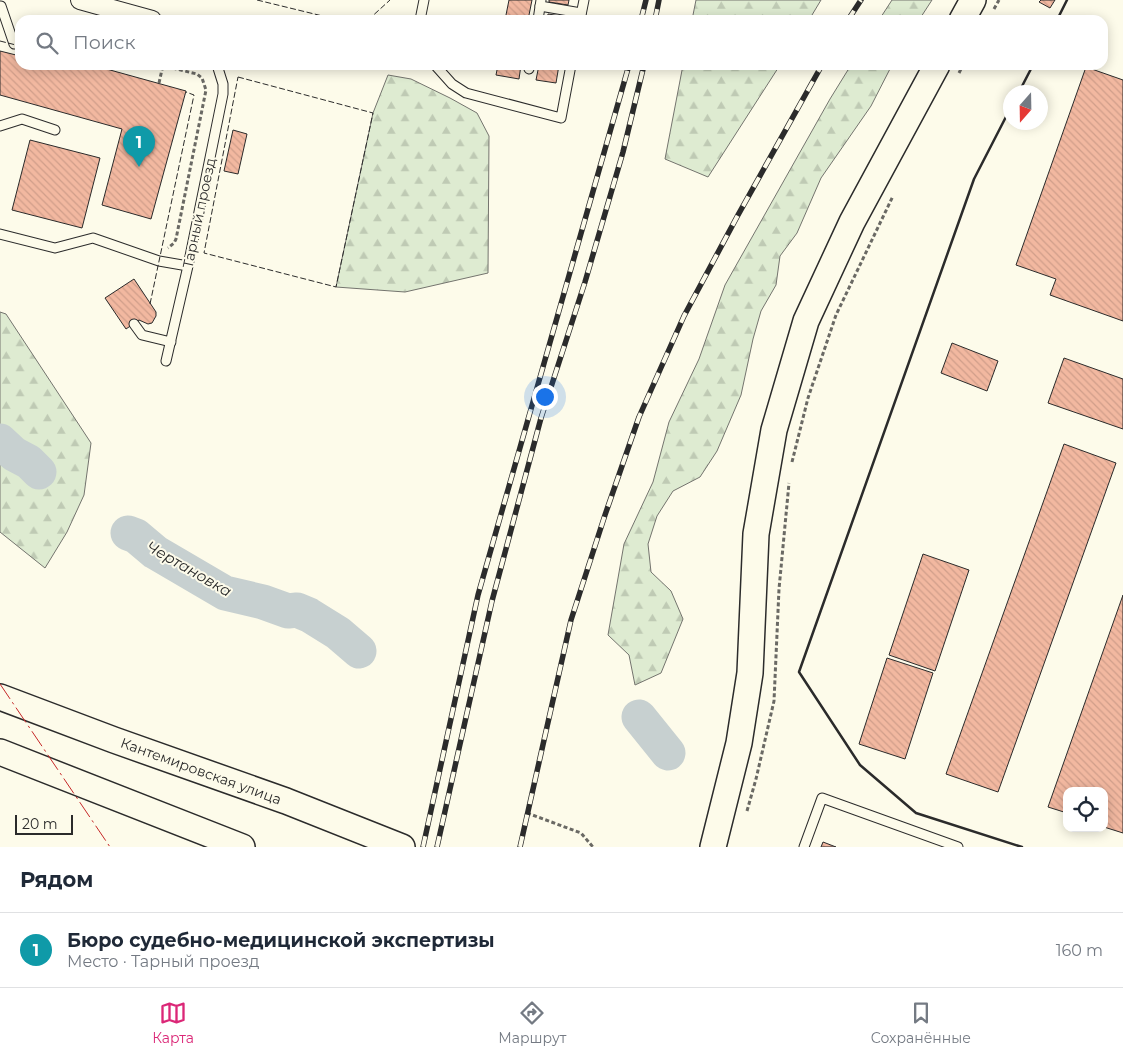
<!DOCTYPE html>
<html lang="ru">
<head>
<meta charset="utf-8">
<style>
  :root { --surface:#fff; --page:#f6f6f7; --text:#1f2937; --muted:#747a83; --line:#e0e1e3; --accent:#db2777 }
  body { margin:0; font-family:Montserrat,sans-serif; background:var(--page); color:var(--text) }
  .controls { position:absolute; right:15px; bottom:15px; display:grid; overflow:hidden; border-radius:10px; box-shadow:0 2px 12px #0003 }
  .controls button { width:45px; height:45px; display:grid; place-items:center; padding:0; border:0; border-bottom:1px solid var(--line); background:var(--surface); color:var(--text); font:25px sans-serif }
  .compass { position:absolute; left:1003px; top:85px; width:45px; height:45px; border-radius:50%; background:var(--surface); box-shadow:0 2px 12px #0003; rotate:200deg }
  .scale { position:absolute; left:15px; bottom:12px; width:58px; box-sizing:border-box; padding-left:5px; border:2px solid #2b2b2b; border-top:0; font-size:14px; line-height:18px; white-space:nowrap; color:#2b2b2b; -webkit-text-stroke:4px #fdfbea; paint-order:stroke }
  .you { position:absolute; left:544px; top:396px; width:18px; height:18px; margin:-12px; border:4px solid #fff; border-radius:50%; background:#1a73e8; box-shadow:0 0 0 8px #1a73e833 }
  .badge { display:grid; place-items:center; width:32px; height:32px; border-radius:50%; background:var(--accent); color:#fff; font-size:16px; font-weight:700 }
  .pin { position:absolute; translate:-50% -41px; filter:drop-shadow(0 1px 2px #0008) }
  .pin::after { content:''; position:absolute; top:26px; width:18px; height:15px; background:inherit; clip-path:polygon(0 0,100% 0,50% 100%) }
  .list { margin:0; padding:0; list-style:none }
  h2 { display:flex; justify-content:space-between; align-items:center; height:65px; margin:0; padding:0 20px; font-size:21px }
  h2 small { font-size:16px; font-weight:400; color:var(--muted) }
  .list li { display:grid; grid-template-columns:32px 1fr auto; gap:15px; align-items:center; box-sizing:border-box; height:75px; padding:0 20px; border-top:1px solid var(--line) }
  .list b { display:block; font-size:19px; white-space:nowrap }
  .list p { margin:0; font-size:16px; white-space:nowrap; color:var(--muted) }
  .list em { font-size:16px; font-style:normal; color:var(--muted) }
  .icon { flex:none; width:28px; height:28px; fill:none; stroke:currentColor; stroke-width:2; stroke-linecap:round; stroke-linejoin:round }
  .map { position:relative; flex:none; width:1123px; height:847px; overflow:hidden }
  .search { position:absolute; background:var(--surface); box-shadow:0 2px 12px #0003; left:15px; right:15px; top:15px; height:55px; display:flex; align-items:center; gap:12px; box-sizing:border-box; padding:0 18px; border-radius:15px; color:var(--muted); font-size:19px }
  .sheet { height:140px; background:var(--surface) }
  nav { display:flex; justify-content:space-around; align-items:center; box-sizing:border-box; height:70px; border-top:1px solid var(--line); background:var(--surface); font-size:14px; color:var(--muted) }
  nav a { display:grid; justify-items:center; gap:2px }
  nav .on { color:var(--accent) }
  .map>svg:first-child { display:block }
</style>
</head>
<body>
<div class="map">
<svg width="1123" height="847" viewBox="0 0 1123 847">
  <defs>
    <pattern id="forest-firs" width="22" height="20" patternUnits="userSpaceOnUse" patternTransform="scale(1.25)"><rect width="22" height="20" fill="#deebd1"/><path d="M5 1l3.5 6h-7zM16 11l3.5 6h-7z" fill="#bfcab4"/></pattern>
    <pattern id="building-back-hatch" width="6" height="6" patternUnits="userSpaceOnUse" patternTransform="scale(1.25)"><rect width="6" height="6" fill="#f2b8a0"/><path d="M-1 5l2 2M0 0l6 6M5-1l2 2" fill="none" stroke="#d09e8a"/></pattern>
  </defs>
  <rect width="100%" height="100%" fill="#fdfbea"/>
  <g fill="url(#forest-firs)" stroke="#74746e">
    <path d="M 696,0 L 821,0 L 809,20 L 692,20 Z"/>
    <path d="M 892,0 L 932,0 L 919,20 L 879,20 Z"/>
    <path d="M 683,65 L 780,65 L 708,177 L 665,159 Z"/>
    <path d="M 851,65 L 892,65 L 871,106 L 821,178 L 797,233 L 780,256 L 776,285 L 761,311 L 753,339 L 741,395 L 717,451 L 700,477 L 673,491 L 657,516 L 648,544 L 651,572 L 671,591 L 683,619 L 661,673 L 635,685 L 629,655 L 608,635 L 624,544 L 653,482 L 669,422 L 699,359 L 725,285 L 830,99 Z"/>
    <path d="M 388,75 L 411,79 L 450,98 L 477,113 L 489,136 L 488,273 L 405,292 L 336,287 L 373,113 Z"/>
    <path d="M 0,312 L 6,314 L 91,443 L 84,495 L 67,532 L 45,568 L 0,532 Z"/>
  </g>
  <g fill="none" stroke-linecap="round" stroke-linejoin="round">
    <g stroke="#c7d0d0" stroke-width="35">
      <path d="M 0,441 L 14,454 L 29,462 L 39,472"/>
      <path d="M 128,533 L 136,536 L 155,552 L 225,593 L 263,602 L 288,611 L 297,610 L 309,615 L 338,633 L 359,651"/>
      <path d="M 639,717 L 668,753"/>
    </g>
  </g>
  <g fill="url(#building-back-hatch)" stroke="#2b2b2b">
    <path d="M 509,0 L 532,0 L 528,20 L 505,20 Z"/>
    <path d="M 549,0 L 569,0 L 568,5 L 549,2 Z"/>
    <path d="M 1041,0 L 1055,0 L 1050,8 L 1039,2 Z"/>
    <path d="M 548,14 L 567,17 L 567,20 L 547,20 Z"/>
    <path d="M 0,51 L 20,56 L 20,65 L 92,65 L 186,91 L 151,219 L 102,205 L 122,129 L 0,95 Z"/>
    <path d="M 498,65 L 521,65 L 519,79 L 496,75 Z"/>
    <path d="M 539,65 L 559,65 L 556,83 L 536,80 Z"/>
    <path d="M 1086,67 L 1123,80 L 1123,321 L 1050,295 L 1056,279 L 1016,265 Z"/>
    <path d="M 233,130 L 247,134 L 238,174 L 224,171 Z"/>
    <path d="M 30,140 L 100,158 L 82,228 L 12,210 Z"/>
    <path d="M 134,279 L 156,312 L 156,316 L 152,323 L 148,324 L 139,320 L 126,329 L 105,298 Z"/>
    <path d="M 952,343 L 998,361 L 987,391 L 941,373 Z"/>
    <path d="M 1064,358 L 1123,379 L 1123,429 L 1048,403 Z"/>
    <path d="M 1064,444 L 1116,463 L 998,792 L 946,774 Z"/>
    <path d="M 923,554 L 969,570 L 935,671 L 889,655 Z"/>
    <path d="M 1123,595 L 1123,833 L 1104,827 L 1104,791 L 1067,791 L 1067,813 L 1048,807 Z"/>
    <path d="M 887,658 L 933,673 L 905,759 L 859,744 Z"/>
    <path d="M 823,842 L 836,847 L 821,847 Z"/>
  </g>
  <g fill="none" stroke-linecap="round" stroke-linejoin="round">
    <defs>
      <g id="lane">
        <path d="M 1,6 L 14,44"/>
        <path d="M 540,6 L 581,13"/>
        <path d="M 420,20 L 424,0"/>
        <path d="M 538,20 L 541,0"/>
        <path d="M 580,20 L 584,0"/>
        <path d="M 435,65 L 452,84 L 466,93 L 561,118 L 571,65"/>
        <path d="M 529,69 L 530,65"/>
        <path d="M 0,126 L 22,119 L 55,130"/>
        <path d="M 0,234 L 55,248 L 93,238 L 159,261 L 188,266"/>
        <path d="M 134,324 L 142,335 L 171,342"/>
        <path d="M 166,361 L 188,266 L 223,94 L 223,84 L 217,65"/>
        <path d="M 804,847 L 822,798 L 958,847"/>
      </g>
      <path id="street" d="M 80,0 L 152,20"/>
      <g id="secondary">
        <path d="M 962,20 L 973,0"/>
        <path d="M 0,697 L 114,740 L 286,801 L 402,847"/>
        <path d="M 0,752 L 242,847"/>
        <path d="M 713,847 L 739,743 L 750,673 L 756,534 L 774,430 L 806,321 L 852,222 L 937,65"/>
      </g>
    </defs>
    <use href="#lane" stroke="#2b2b2b" stroke-width="11"/>
    <use href="#street" stroke="#2b2b2b" stroke-width="20"/>
    <use href="#secondary" stroke="#2b2b2b" stroke-width="28"/>
    <g stroke="#6a6964" stroke-width="3" stroke-dasharray="4 2.5" stroke-linecap="butt">
      <path d="M 994,9 L 999,0"/>
      <path d="M 160,65 L 197,74 L 202,78 L 206,90 L 176,239 L 174,243 L 168,248"/>
      <path d="M 959,73 L 963,65"/>
      <path d="M 159,83 L 163,65"/>
      <path d="M 792,462 L 808,398 L 836,315 L 893,196"/>
      <path d="M 747,811 L 756,779 L 774,701 L 779,589 L 789,483"/>
      <path d="M 527,813 L 581,833 L 593,847"/>
    </g>
    <use href="#lane" stroke="#fdfbea" stroke-width="9"/>
    <use href="#street" stroke="#fdfbea" stroke-width="18"/>
    <use href="#secondary" stroke="#fdfbea" stroke-width="25"/>
    <defs>
      <g id="rail">
        <path d="M 641,20 L 646,0"/>
        <path d="M 655,20 L 659,0"/>
        <path d="M 848,20 L 861,0"/>
        <path d="M 423,847 L 478,595 L 629,65"/>
        <path d="M 437,847 L 492,601 L 541,418 L 585,282 L 623,152 L 644,65"/>
        <path d="M 520,847 L 571,620 L 605,515 L 639,417 L 684,316 L 738,215 L 822,65"/>
      </g>
    </defs>
    <use href="#rail" stroke="#2b2b2b" stroke-width="5.5"/>
    <use href="#rail" stroke="#fdfbea" stroke-width="4" stroke-dasharray="11" stroke-linecap="butt"/>
    <g stroke="#2b2b2b" stroke-width="1" stroke-dasharray="6 2.5" stroke-linecap="butt">
      <path d="M 257,0 L 339,20"/>
      <path d="M 368,20 L 390,0"/>
      <path d="M 0,41 L 20,46"/>
      <path d="M 238,77 L 373,113 L 336,287 L 204,253 Z"/>
      <path d="M 150,304 L 194,95 L 186,92"/>
    </g>
    <g stroke="#2b2b2b" stroke-width="2.5">
      <path d="M 1057,20 L 1067,0"/>
      <path d="M 1019,92 L 1033,65"/>
      <path d="M 1010,109 L 974,179 L 799,672 L 860,765 L 916,813 L 1022,847"/>
    </g>
    <path stroke="#c62828" stroke-width="1" stroke-dasharray="18 4 2.5 4" stroke-linecap="butt" d="M 0,684 L 110,847"/>
  </g>
  <g text-anchor="middle" stroke-width="4" stroke-linejoin="round" paint-order="stroke">
    <g font-size="14" fill="#2b2b2b" stroke="#fdfbea">
      <text transform="translate(199 213) rotate(-78)" y="5">Тарный проезд</text>
      <text transform="translate(201 771) rotate(20)" y="5">Кантемировская улица</text>
    </g>
    <g font-size="15" font-style="italic" fill="#2b2b2b" stroke="#fdfbea">
      <text transform="translate(189 569) rotate(30)" y="5">Чертановка</text>
    </g>
  </g>
</svg>
<div class="controls">
<button><svg class="icon" aria-label="locate" viewBox="0 0 24 24"><circle cx="12" cy="12" r="6"/><path d="M12 2v4M12 18v4M2 12h4M18 12h4"/></svg></button>
</div>
<svg class="compass" viewBox="-18 -18 36 36"><path d="M0-13l5 13h-10z" fill="#e53935"/><path d="M0 13l5-13h-10z" fill="#747a83"/></svg>
<div class="scale">20 m</div>
<div class="you"></div>
<div class="pin badge" style="left:139px;top:167px;background:#0f9aa8">1</div>
<div class="search"><svg class="icon" aria-label="search" viewBox="0 0 24 24"><circle cx="10" cy="10" r="6"/><path d="M15 15l6 6"/></svg>Поиск</div>
</div>
<section class="sheet">
<h2>Рядом<small></small></h2>
<ul class="list">
<li><span class="badge" style="background:#0f9aa8">1</span><div><b>Бюро судебно-медицинской экспертизы</b><p>Место · Тарный проезд</p></div><em>160 m</em></li>
</ul>
</section>
<nav>
<a class="on"><svg class="icon" aria-label="map" viewBox="0 0 24 24"><path d="M3 6l6-2 6 2 6-2v14l-6 2-6-2-6 2zM9 4v14M15 6v14"/></svg>Карта</a>
<a><svg class="icon" aria-label="directions" viewBox="0 0 24 24"><path d="M12 3l9 9-9 9-9-9zM9 14v-3h6M13 9l2 2-2 2"/></svg>Маршрут</a>
<a><svg class="icon" aria-label="saved" viewBox="0 0 24 24"><path d="M7 4h10v16l-5-4-5 4z"/></svg>Сохранённые</a>
</nav>
</body>
</html>
